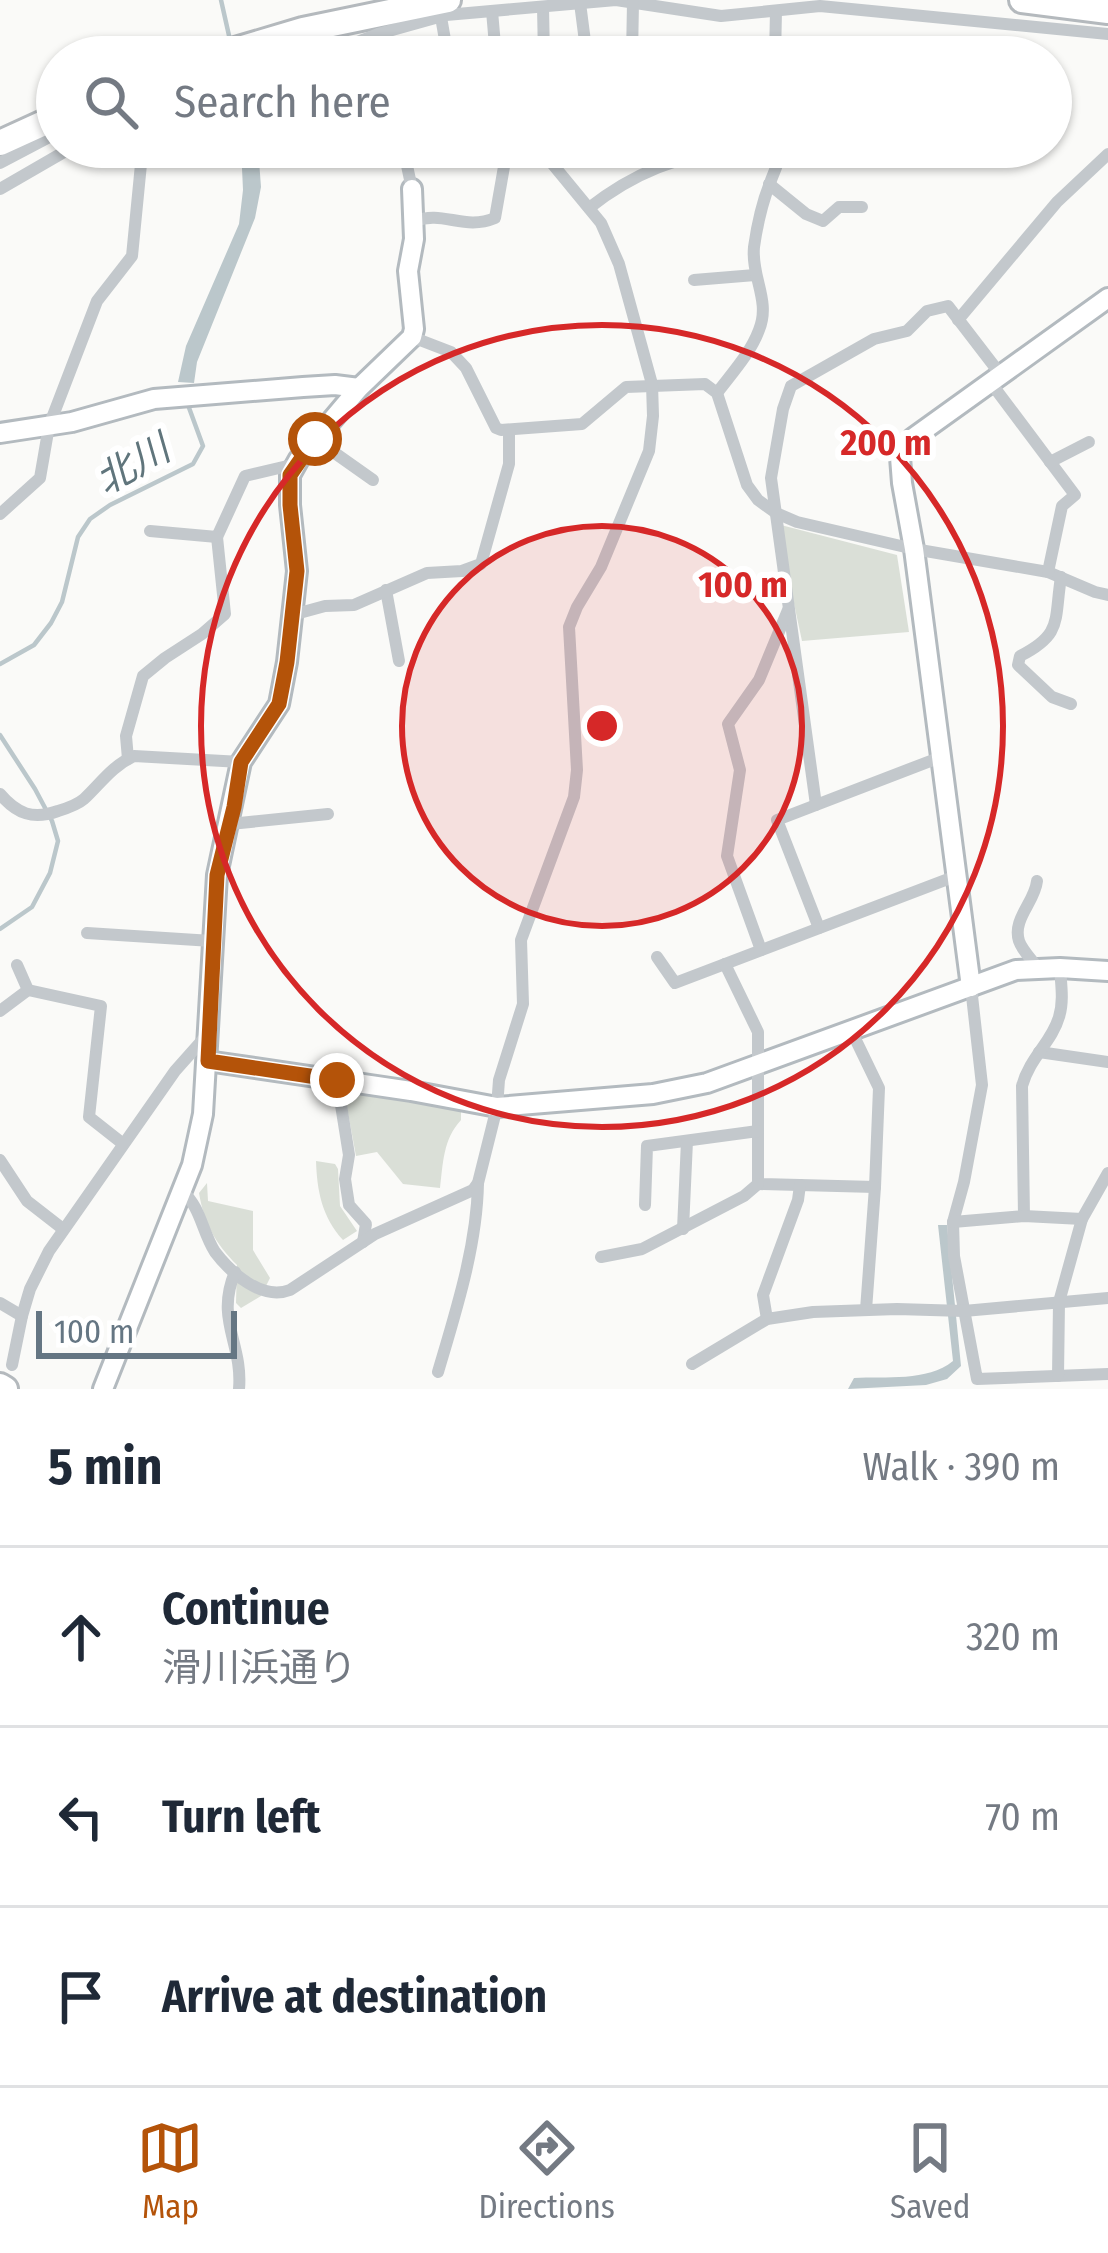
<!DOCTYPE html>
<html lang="en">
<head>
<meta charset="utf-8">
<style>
  :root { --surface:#fff; --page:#f6f6f7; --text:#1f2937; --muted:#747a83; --line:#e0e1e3; --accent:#b45309 }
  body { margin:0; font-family:"Fira Sans Condensed","Noto Sans JP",sans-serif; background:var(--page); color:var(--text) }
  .scale { position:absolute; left:36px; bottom:30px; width:201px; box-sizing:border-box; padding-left:12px; border:6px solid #657683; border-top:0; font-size:33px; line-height:42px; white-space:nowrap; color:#657683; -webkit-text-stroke:9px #fff; paint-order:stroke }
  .stop { position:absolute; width:36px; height:36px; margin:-27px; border:9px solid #b45309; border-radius:50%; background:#fff }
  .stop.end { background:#b45309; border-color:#fff; box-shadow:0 3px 12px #0008 }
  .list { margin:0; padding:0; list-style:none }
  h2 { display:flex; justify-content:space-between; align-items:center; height:156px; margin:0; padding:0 48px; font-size:51px }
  h2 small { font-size:39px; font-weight:400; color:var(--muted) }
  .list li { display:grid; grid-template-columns:78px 1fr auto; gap:36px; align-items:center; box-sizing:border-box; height:180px; padding:0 48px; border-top:3px solid var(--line) }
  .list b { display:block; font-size:45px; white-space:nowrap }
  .list p { margin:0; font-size:39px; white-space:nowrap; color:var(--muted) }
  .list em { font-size:39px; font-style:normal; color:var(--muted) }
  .icon { flex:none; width:66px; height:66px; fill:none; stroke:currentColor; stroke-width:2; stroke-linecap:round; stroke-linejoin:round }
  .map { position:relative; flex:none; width:1108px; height:1389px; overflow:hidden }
  .search { position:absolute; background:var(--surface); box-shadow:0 3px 9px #0004; left:36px; right:36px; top:36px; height:132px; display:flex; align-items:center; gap:30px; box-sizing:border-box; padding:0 42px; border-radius:66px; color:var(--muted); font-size:45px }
  .sheet { height:696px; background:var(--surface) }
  nav { display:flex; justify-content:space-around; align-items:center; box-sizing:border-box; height:168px; border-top:3px solid var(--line); background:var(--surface); font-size:33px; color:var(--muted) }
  nav a { display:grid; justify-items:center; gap:6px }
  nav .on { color:var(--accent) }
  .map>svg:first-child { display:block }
</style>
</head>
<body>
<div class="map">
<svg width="1108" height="1389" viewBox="0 0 1108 1389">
  <rect width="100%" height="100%" fill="#fafaf8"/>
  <g fill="#dadfd7">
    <path d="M 777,524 L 897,555 L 909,632 L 802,641 Z"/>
    <path d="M 344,1091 L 461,1110 L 461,1120 C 443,1139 443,1164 440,1188 L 403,1184 L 377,1152 L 356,1156 Z"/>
    <path d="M 316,1161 L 335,1164 L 338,1169 L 340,1206 L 357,1231 L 343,1240 C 322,1217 317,1191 316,1161 Z"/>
    <path d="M 207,1183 L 208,1201 L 253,1211 L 253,1250 L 270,1278 L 261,1296 L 241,1308 L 236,1303 L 237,1265 C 215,1243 204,1223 199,1193 Z"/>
  </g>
  <g fill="#bbc7cb">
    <path d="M 241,147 L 258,147 L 261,187 L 255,218 L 197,362 L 194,383 L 178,382 L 186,346 L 239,224 L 243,190 Z"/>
    <path d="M 938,1225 L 947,1225 L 961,1366 L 947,1379 L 926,1385 L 848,1389 L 854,1378 C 886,1376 927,1382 953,1361 Z"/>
  </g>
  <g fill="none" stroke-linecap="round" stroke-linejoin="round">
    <g stroke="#bbc7cb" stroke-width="4.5">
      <path d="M 221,0 L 230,40"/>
      <path d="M 0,664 L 34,645 L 51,623 L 62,602 L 78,537 L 90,519 L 110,505 L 193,464 L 203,446 L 188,405"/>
      <path d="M 0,735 L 35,789 L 52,821 L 58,841 L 50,873 L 32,907 L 0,929"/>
    </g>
    <defs>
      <g id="secondary">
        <path d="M 0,433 L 72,422 L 154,399 L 303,387 L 335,385 L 359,388"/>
        <path d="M 971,987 L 914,549 L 902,483 L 900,457 L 913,438 L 1108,298"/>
        <path d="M 207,1061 L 411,1091 L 497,1107 L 653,1094 L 707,1083 L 1016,970 L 1060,968 L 1108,971"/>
        <path d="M 103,1389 L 192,1165 L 203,1114 L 217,875 L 241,762 L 279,704 L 287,662 L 297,571 L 290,505 L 290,475 L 299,459 L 359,388 L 412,337 L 414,329 L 408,271 L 414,239 L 412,189"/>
      </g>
      <g id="highway">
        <path d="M 1022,0 L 1108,11"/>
        <path d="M 212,57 L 303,30 L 448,0"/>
        <path d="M 0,143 L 57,117"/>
        <path d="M 0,1386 L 5,1389"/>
      </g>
    </defs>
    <use href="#secondary" stroke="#b3babf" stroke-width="24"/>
    <use href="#highway" stroke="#b4b9bd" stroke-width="30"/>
    <g stroke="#c3c8cc" stroke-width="12">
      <path d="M 580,3 L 587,57"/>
      <path d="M 543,7 L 544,57"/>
      <path d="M 492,11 L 496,57"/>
      <path d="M 441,17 L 448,57"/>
      <path d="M 378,34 L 383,57"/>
      <path d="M 318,57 L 378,34 L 446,15 L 616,0 L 721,16 L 820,6 L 1108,34"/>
      <path d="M 632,57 L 633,2"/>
      <path d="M 775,57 L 776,11"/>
      <path d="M 403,147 L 412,189"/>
      <path d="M 736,147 L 779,148"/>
      <path d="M 0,163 L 57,133"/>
      <path d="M 769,184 L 806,214 L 823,221 L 839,207 L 862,207"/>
      <path d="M 0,189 L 64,152 L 68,147"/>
      <path d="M 589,208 C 636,171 676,158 734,147"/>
      <path d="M 415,221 C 443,210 464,231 495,218 L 505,161 L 504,147"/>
      <path d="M 694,280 L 755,275"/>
      <path d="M 958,320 L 1057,202 L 1108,154"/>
      <path d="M 412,337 L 451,352 L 466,368 L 496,428 L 501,430 L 582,424 L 626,387 L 705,384 L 717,393 L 747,485 L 758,500 L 776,513 L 797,522 L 914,549 L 1048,572 L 1095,592 L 1108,595"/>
      <path d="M 991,383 L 1075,495 L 1062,506 L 1048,572"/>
      <path d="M 717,393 C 732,373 750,354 759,330 C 771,301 751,277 754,247 C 757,226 762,203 770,183 C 775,169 780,162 779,147"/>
      <path d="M 315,439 L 373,480"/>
      <path d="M 1050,462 L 1089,442"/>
      <path d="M 0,514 L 40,478 L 49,426 L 97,301 L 132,256 L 142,154 L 152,147"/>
      <path d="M 150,531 L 217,537 L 245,476 L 296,464"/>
      <path d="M 1061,577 C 1054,621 1063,634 1020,656 L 1018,665 L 1052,697 L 1071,704"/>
      <path d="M 386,590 L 399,661"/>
      <path d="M 292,615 L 325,606 L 354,605 L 427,573 L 462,571 L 481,564 L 509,464 L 509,430"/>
      <path d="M 128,759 L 126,736 L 143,676 L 165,658 L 202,634 L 225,614 L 217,537"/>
      <path d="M 0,794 C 17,814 33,820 58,811 C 68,808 77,805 84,799 C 101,783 112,766 134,756 L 241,762"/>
      <path d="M 816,805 L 771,478 L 783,409 L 791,386 L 874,339 L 907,331 L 927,311 L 948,306 L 1001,375"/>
      <path d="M 230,824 L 328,814"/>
      <path d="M 1037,881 C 1035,902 1012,919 1019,941 C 1022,950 1032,960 1038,968"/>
      <path d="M 819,928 L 777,820 L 941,757"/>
      <path d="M 87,933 L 212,941"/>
      <path d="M 761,950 L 727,856 L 740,770 L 728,724 L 759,680 L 788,610"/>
      <path d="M 657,957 L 675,983 L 956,876"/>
      <path d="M 725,964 L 758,1032 L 758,1184 L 875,1187 L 879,1088 L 851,1030"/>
      <path d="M 971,987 L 982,1085 L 964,1182 L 953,1222 L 954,1256 L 977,1379 L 1108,1374"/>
      <path d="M 28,990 L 101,1006 L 89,1117 L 122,1143"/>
      <path d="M 0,1011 L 28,990 L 17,965"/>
      <path d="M 1039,1052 L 1108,1062"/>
      <path d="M 337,1080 L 349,1155 L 345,1179 L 349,1205 L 366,1224 L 363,1242"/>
      <path d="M 0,1160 L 27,1201 L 63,1229"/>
      <path d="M 182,1191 C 201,1207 202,1232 215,1252 C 231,1273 262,1301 290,1290 L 375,1234 L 473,1190 L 478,1183 L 497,1107 L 499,1080 L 523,1004 L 521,940 L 574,797 L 577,770 L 569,627 L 577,607 L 601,567 L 649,451 L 653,416 L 652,384 L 619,264 L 601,223 L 550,161 L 547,147"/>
      <path d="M 645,1205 L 647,1146 L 758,1131"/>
      <path d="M 1024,1216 L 1022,1086 C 1030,1057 1052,1042 1059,1017 C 1064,1001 1061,984 1060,968"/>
      <path d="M 953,1222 L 1024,1216 L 1082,1219"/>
      <path d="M 683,1229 L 687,1141"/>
      <path d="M 601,1257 L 642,1249 L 744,1196 L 758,1184"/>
      <path d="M 235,1272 C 215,1320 243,1343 239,1389"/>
      <path d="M 0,1303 L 22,1316"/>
      <path d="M 866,1310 L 875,1187"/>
      <path d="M 767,1319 L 763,1295 L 798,1200 L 800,1185"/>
      <path d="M 692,1364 L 767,1319 L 813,1312 L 897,1309 L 964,1311 L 1108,1298"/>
      <path d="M 12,1365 L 22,1316 L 30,1289 L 49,1251 L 175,1071 L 207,1035"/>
      <path d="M 438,1372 C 456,1311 477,1246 478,1183"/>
      <path d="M 1058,1376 L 1059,1302 L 1082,1219 L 1108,1173"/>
    </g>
    <use href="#secondary" stroke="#fff" stroke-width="18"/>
    <use href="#highway" stroke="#fff" stroke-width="24"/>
  </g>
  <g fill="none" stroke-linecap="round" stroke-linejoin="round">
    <path stroke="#b45309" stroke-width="15" d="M 315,439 L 290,475 L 290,505 L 297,571 L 287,662 L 279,704 L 241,762 L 234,807 L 217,875 L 208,1061 L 337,1080"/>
  </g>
  <circle cx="602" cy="726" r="200" fill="#d62828" fill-opacity=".12"/>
  <g fill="none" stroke="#d62828" stroke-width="6">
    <circle cx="602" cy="726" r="200"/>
    <circle cx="602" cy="726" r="401"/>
  </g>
  <g text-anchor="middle" stroke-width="12" stroke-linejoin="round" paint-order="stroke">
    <g font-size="39" font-style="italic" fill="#60757c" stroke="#fff">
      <text transform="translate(132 464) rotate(-30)" y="14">北川</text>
    </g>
  </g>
  <circle cx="602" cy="726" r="18" fill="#d62828" stroke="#fff" stroke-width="6"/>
  <g font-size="36" text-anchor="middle" font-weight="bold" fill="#d62828" stroke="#fff" stroke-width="12" stroke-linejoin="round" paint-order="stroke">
    <text x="886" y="455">200 m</text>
    <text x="743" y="597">100 m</text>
  </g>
</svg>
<div class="scale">100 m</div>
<div class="stop" style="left:315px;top:439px"></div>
<div class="stop end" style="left:337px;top:1080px"></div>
<div class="search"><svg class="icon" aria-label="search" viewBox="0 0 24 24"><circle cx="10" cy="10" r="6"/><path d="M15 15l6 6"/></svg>Search here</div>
</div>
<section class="sheet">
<h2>5 min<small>Walk · 390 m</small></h2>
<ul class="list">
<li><svg class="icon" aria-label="ahead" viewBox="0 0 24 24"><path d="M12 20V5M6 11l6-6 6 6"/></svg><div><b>Continue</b><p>滑川浜通り</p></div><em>320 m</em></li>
<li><svg class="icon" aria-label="left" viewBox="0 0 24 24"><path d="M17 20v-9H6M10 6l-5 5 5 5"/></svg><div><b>Turn left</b></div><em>70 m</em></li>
<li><svg class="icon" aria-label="arrive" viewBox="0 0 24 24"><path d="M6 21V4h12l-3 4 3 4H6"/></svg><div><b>Arrive at destination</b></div></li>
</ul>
</section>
<nav>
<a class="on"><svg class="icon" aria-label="map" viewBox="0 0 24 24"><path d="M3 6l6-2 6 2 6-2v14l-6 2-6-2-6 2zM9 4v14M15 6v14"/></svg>Map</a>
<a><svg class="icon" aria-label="directions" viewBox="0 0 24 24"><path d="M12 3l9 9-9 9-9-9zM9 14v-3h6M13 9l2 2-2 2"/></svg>Directions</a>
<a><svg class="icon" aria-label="saved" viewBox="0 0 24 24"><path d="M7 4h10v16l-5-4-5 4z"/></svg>Saved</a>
</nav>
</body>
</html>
